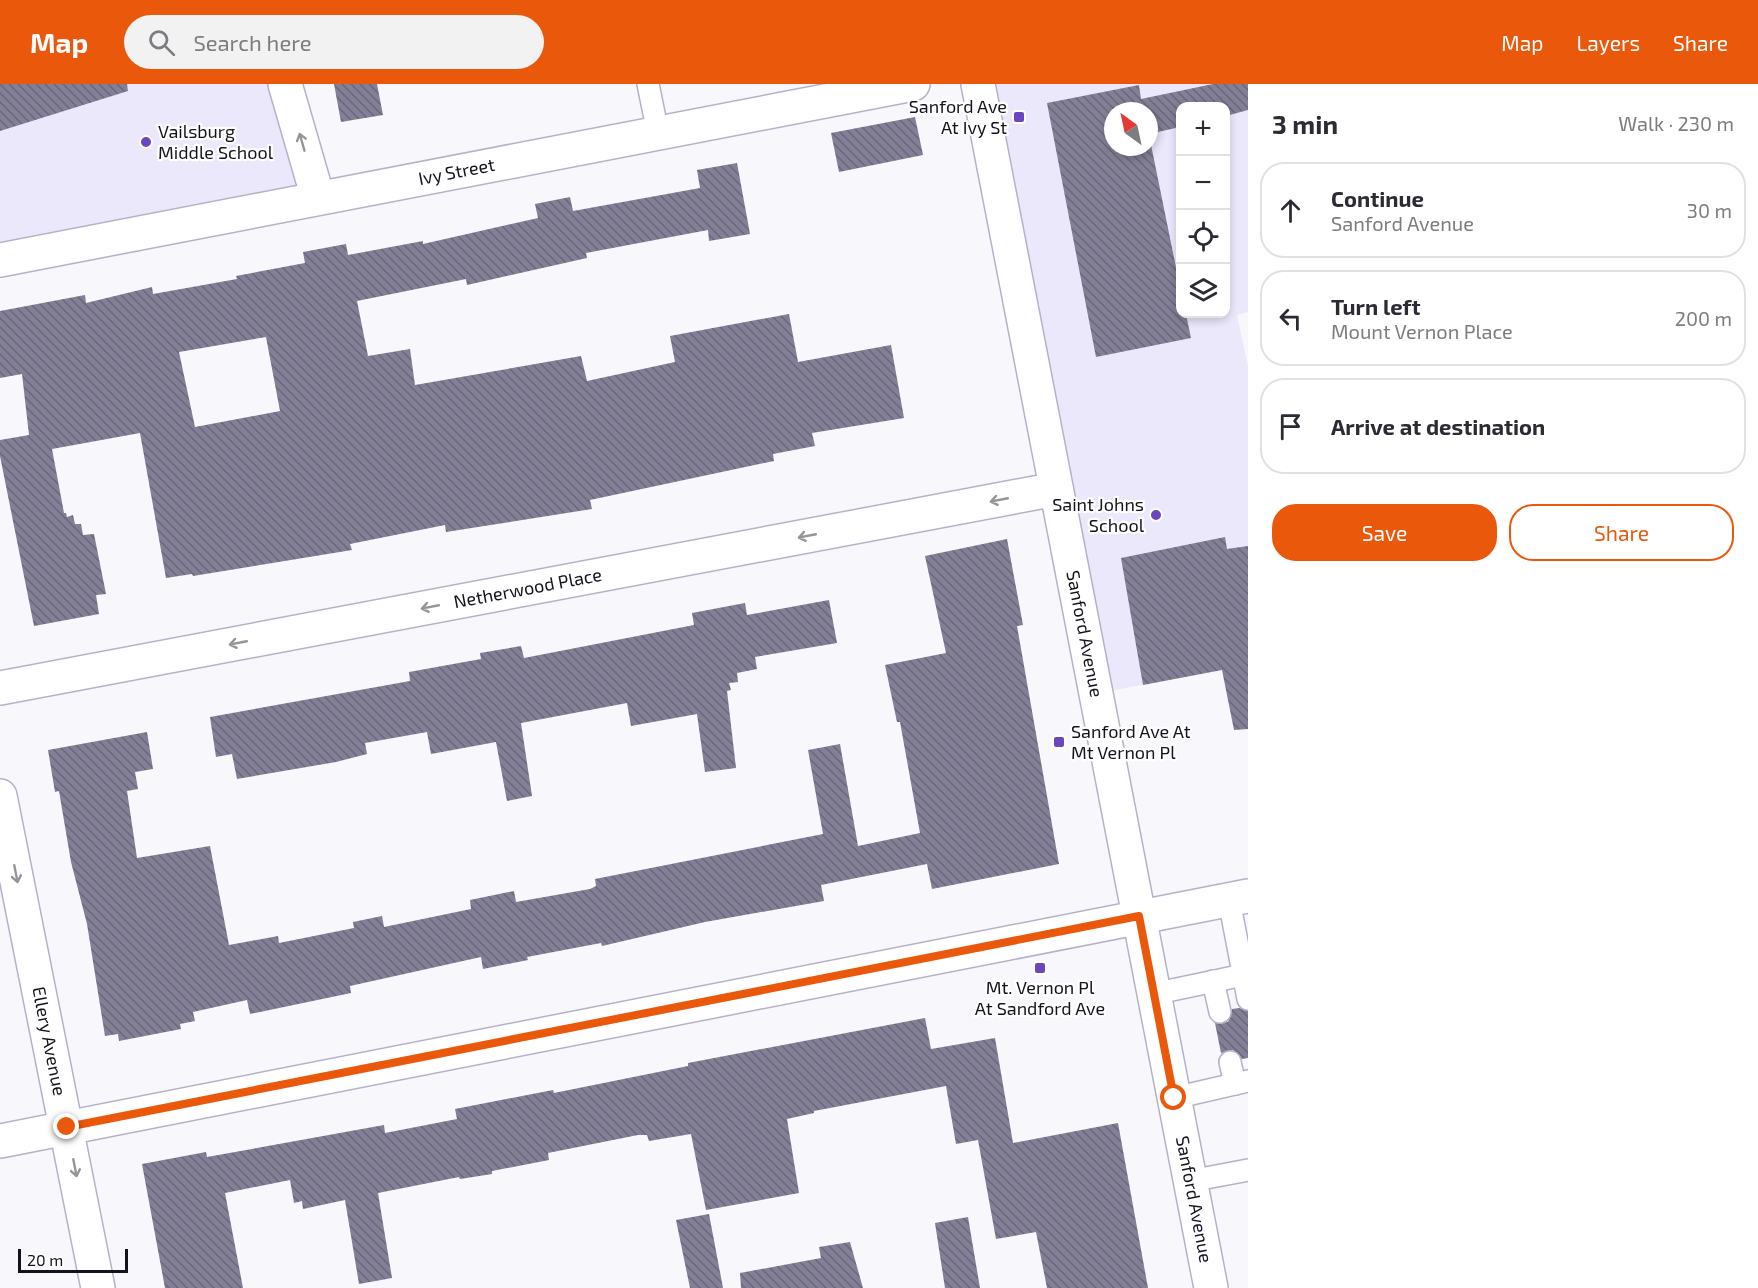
<!DOCTYPE html>
<html lang="en">
<head>
<meta charset="utf-8">
<style>
  :root { --surface:#fff; --page:#f2f2f3; --text:#2b2b33; --muted:#7c7c81; --line:#e1e1e2; --accent:#ea580c }
  body { margin:0; font-family:"Exo 2",sans-serif; background:var(--page); color:var(--text) }
  .controls { position:absolute; right:18px; top:18px; display:grid; overflow:hidden; border-radius:12px; box-shadow:0 3px 9px #0003 }
  .controls button { width:54px; height:54px; display:grid; place-items:center; padding:0; border:0; border-bottom:2px solid var(--line); background:var(--surface); color:var(--text); font:30px sans-serif }
  .compass { position:absolute; left:1104px; top:18px; width:54px; height:54px; border-radius:50%; background:var(--surface); box-shadow:0 3px 9px #0003; rotate:327deg }
  .scale { position:absolute; left:18px; bottom:15px; width:110px; box-sizing:border-box; padding-left:6px; border:3px solid #14121b; border-top:0; font-size:16px; line-height:21px; white-space:nowrap; color:#14121b; -webkit-text-stroke:4px #fff; paint-order:stroke }
  .stop { position:absolute; width:18px; height:18px; margin:-14px; border:4px solid #ea580c; border-radius:50%; background:#fff }
  .stop.end { background:#ea580c; border-color:#fff; box-shadow:0 2px 6px #0008 }
  .list { margin:0; padding:0; list-style:none }
  h2 { display:flex; justify-content:space-between; align-items:center; height:78px; margin:0; padding:0 24px; font-size:26px }
  h2 small { font-size:20px; font-weight:400; color:var(--muted) }
  .list li { display:grid; grid-template-columns:39px 1fr auto; gap:18px; align-items:center; box-sizing:border-box; height:96px; margin:0 12px 12px; padding:0 12px; border:2px solid var(--line); border-radius:24px }
  .list b { display:block; font-size:22px; white-space:nowrap }
  .list p { margin:0; font-size:20px; white-space:nowrap; color:var(--muted) }
  .list em { font-size:20px; font-style:normal; color:var(--muted) }
  .actions { display:flex; gap:12px; padding:18px 24px }
  .actions a { flex:1; padding:14px 0; border:2px solid var(--accent); border-radius:24px; text-align:center; font-size:21px; color:var(--accent) }
  .actions .main { background:var(--accent); color:#fff }
  .icon { flex:none; width:33px; height:33px; fill:none; stroke:currentColor; stroke-width:2; stroke-linecap:round; stroke-linejoin:round }
  .map { position:relative; flex:none; width:1248px; height:1204px; overflow:hidden }
  header { display:flex; align-items:center; gap:36px; box-sizing:border-box; height:84px; padding:0 30px; background:var(--accent); color:#fff }
  header strong { font-size:28px }
  nav { display:flex; gap:33px; margin-inline-start:auto; font-size:21px }
  .search { width:420px; height:54px; background:var(--page); display:flex; align-items:center; gap:15px; box-sizing:border-box; padding:0 21px; border-radius:33px; color:var(--muted); font-size:22px }
  main { display:flex }
  aside { flex:1; background:var(--surface) }
  .map>svg:first-child { display:block }
</style>
</head>
<body>
<header>
<strong>Map</strong>
<div class="search"><svg class="icon" aria-label="search" viewBox="0 0 24 24"><circle cx="10" cy="10" r="6"/><path d="M15 15l6 6"/></svg>Search here</div>
<nav><a>Map</a><a>Layers</a><a>Share</a></nav>
</header>
<main>
<div class="map">
<svg width="1248" height="1204" viewBox="0 0 1248 1204">
  <defs>
    <pattern id="building-back-hatch" width="6" height="6" patternUnits="userSpaceOnUse" patternTransform="scale(1.5)"><rect width="6" height="6" fill="#837f96"/><path d="M-1 5l2 2M0 0l6 6M5-1l2 2" fill="none" stroke="#6a677a"/></pattern>
  </defs>
  <rect width="100%" height="100%" fill="#f8f7fc"/>
  <g fill="#ebe8fc" fill-rule="evenodd">
    <path d="M 0,0 L 275,0 L 308,116 L 0,166 Z"/>
    <path d="M 980,0 L 1248,0 L 1248,228 L 1237,231 L 1248,282 L 1248,581 L 1099,609 ZM 1180,22 L 1226,22 L 1226,230 L 1180,230 ZM 1113,27 L 1149,27 L 1149,63 L 1113,63 Z"/>
  </g>
  <g fill="url(#building-back-hatch)" fill-rule="evenodd">
    <path d="M 0,0 L 127,0 L 128,7 L 0,47 Z"/>
    <path d="M 334,0 L 377,0 L 383,31 L 341,38 Z"/>
    <path d="M 1213,0 L 1248,0 L 1248,26 L 1226,32 L 1226,22 L 1180,22 L 1180,43 L 1149,50 L 1149,27 L 1113,27 L 1113,63 L 1149,63 L 1149,51 L 1180,203 L 1180,230 L 1186,230 L 1191,254 L 1096,273 L 1047,19 L 1139,1 L 1141,15 Z"/>
    <path d="M 915,33 L 923,71 L 839,88 L 831,49 Z"/>
    <path d="M 737,79 L 750,150 L 709,157 L 708,146 L 586,169 L 587,174 L 467,201 L 466,195 L 357,217 L 368,272 L 410,265 L 415,301 L 581,272 L 587,297 L 675,278 L 670,252 L 789,230 L 798,278 L 891,261 L 904,334 L 812,349 L 815,362 L 773,370 L 774,377 L 590,416 L 592,425 L 446,448 L 445,441 L 350,460 L 352,466 L 193,492 L 192,490 L 166,494 L 140,349 L 52,365 L 64,429 L 66,429 L 67,433 L 73,431 L 75,440 L 81,440 L 83,451 L 94,450 L 106,510 L 96,511 L 99,530 L 34,542 L 0,372 L 0,356 L 29,351 L 22,290 L 0,294 L 0,227 L 85,211 L 86,219 L 152,203 L 153,210 L 237,195 L 236,192 L 305,179 L 303,168 L 346,160 L 348,171 L 423,157 L 423,160 L 538,134 L 535,120 L 570,113 L 573,127 L 700,104 L 697,86 ZM 266,253 L 280,327 L 195,343 L 179,268 Z"/>
    <path d="M 1225,453 L 1227,465 L 1248,462 L 1248,645 L 1234,646 L 1222,586 L 1143,601 L 1121,474 Z"/>
    <path d="M 1007,455 L 1023,541 L 1017,542 L 1059,780 L 932,805 L 927,780 L 821,801 L 824,817 L 705,838 L 602,862 L 601,859 L 527,873 L 528,876 L 483,885 L 481,873 L 350,902 L 351,909 L 250,930 L 247,916 L 193,928 L 195,937 L 180,940 L 181,945 L 119,957 L 118,950 L 105,952 L 87,840 L 71,778 L 59,707 L 55,708 L 48,666 L 147,648 L 153,685 L 135,688 L 138,705 L 127,707 L 137,774 L 210,762 L 229,861 L 278,852 L 279,859 L 354,844 L 353,838 L 382,832 L 384,843 L 471,825 L 470,816 L 514,807 L 516,818 L 590,805 L 596,802 L 595,795 L 823,750 L 808,666 L 840,660 L 858,762 L 920,749 L 900,638 L 897,638 L 885,581 L 946,569 L 925,472 Z"/>
    <path d="M 829,516 L 837,559 L 755,573 L 757,585 L 737,589 L 738,598 L 729,599 L 731,606 L 727,607 L 736,684 L 705,688 L 697,630 L 631,642 L 627,619 L 521,639 L 532,712 L 507,717 L 496,658 L 431,670 L 427,648 L 365,659 L 367,670 L 336,678 L 237,695 L 232,670 L 216,673 L 210,633 L 410,597 L 409,588 L 481,575 L 480,569 L 521,562 L 524,574 L 694,541 L 692,529 L 745,519 L 747,531 Z"/>
    <path d="M 1239,924 L 1248,927 L 1248,974 L 1242,975 L 1233,966 L 1221,969 L 1215,939 L 1228,938 L 1232,925 Z"/>
    <path d="M 925,934 L 931,965 L 995,954 L 1013,1059 L 1118,1039 L 1148,1204 L 1047,1204 L 1036,1148 L 996,1155 L 978,1056 L 956,1060 L 946,1002 L 814,1027 L 814,1029 L 787,1035 L 799,1109 L 706,1126 L 691,1050 L 649,1057 L 647,1051 L 638,1051 L 548,1069 L 549,1076 L 492,1087 L 492,1090 L 460,1095 L 459,1093 L 378,1109 L 392,1194 L 359,1200 L 345,1116 L 303,1125 L 302,1117 L 294,1119 L 290,1096 L 225,1109 L 243,1204 L 165,1204 L 142,1080 L 206,1068 L 207,1073 L 384,1041 L 385,1049 L 457,1035 L 455,1025 L 553,1006 L 554,1009 L 688,982 L 688,979 Z"/>
    <path d="M 709,1130 L 723,1204 L 690,1204 L 676,1136 Z"/>
    <path d="M 968,1133 L 980,1204 L 945,1204 L 935,1139 Z"/>
    <path d="M 850,1158 L 863,1204 L 741,1204 L 740,1189 L 821,1174 L 819,1163 Z"/>
  </g>
  <g fill="none" stroke-linecap="round" stroke-linejoin="round">
    <defs>
      <g id="lane">
        <path d="M 648,0 L 658,49"/>
        <path d="M 1229,816 L 1248,915"/>
        <path d="M 1213,897 L 1220,928"/>
        <path d="M 1153,910 L 1248,890"/>
        <path d="M 1230,978 L 1235,1000"/>
        <path d="M 1174,1014 L 1248,997"/>
        <path d="M 1190,1097 L 1248,1086"/>
      </g>
      <g id="street">
        <path d="M 285,0 L 318,114"/>
        <path id="s1" d="M 0,176 L 913,0"/>
        <path id="s2" d="M 0,604 L 1056,405"/>
        <path id="s3" d="M 0,712 L 98,1204"/>
      </g>
      <g id="secondary">
        <path id="s4" d="M 978,0 L 1211,1204"/>
        <path d="M 0,1057 L 1248,812"/>
      </g>
    </defs>
    <use href="#lane" stroke="#b5b1c9" stroke-width="24"/>
    <use href="#street" stroke="#b5b1c9" stroke-width="36"/>
    <use href="#secondary" stroke="#b5b1c9" stroke-width="36"/>
    <use href="#lane" stroke="#fff" stroke-width="21"/>
    <use href="#street" stroke="#fff" stroke-width="33"/>
    <use href="#secondary" stroke="#fff" stroke-width="33"/>
  </g>
  <defs><path id="oneway-shaft" d="M-6 0H5M1.5-3L5.5 0L1.5 3" fill="none" stroke-width="1.6" stroke-linecap="round" stroke-linejoin="round" transform="scale(1.5)"/></defs>
  <g stroke="#959498">
    <use href="#oneway-shaft" transform="translate(302 58) rotate(-106)"/>
    <use href="#oneway-shaft" transform="translate(999 416) rotate(169)"/>
    <use href="#oneway-shaft" transform="translate(807 452) rotate(169)"/>
    <use href="#oneway-shaft" transform="translate(430 523) rotate(169)"/>
    <use href="#oneway-shaft" transform="translate(238 559) rotate(169)"/>
    <use href="#oneway-shaft" transform="translate(16 790) rotate(79)"/>
    <use href="#oneway-shaft" transform="translate(75 1084) rotate(79)"/>
  </g>
  <g fill="none" stroke-linecap="round" stroke-linejoin="round">
    <path stroke="#ea580c" stroke-width="8" d="M 67,1043 L 1139,832 L 1174,1014"/>
  </g>
  <g fill="#6b46bf" stroke="#fff" stroke-width="2">
    <rect x="1013" y="27" width="12" height="12" rx="3"/>
    <circle cx="146" cy="58" r="6"/>
    <circle cx="1156" cy="431" r="6"/>
    <rect x="1053" y="652" width="12" height="12" rx="3"/>
    <rect x="1034" y="878" width="12" height="12" rx="3"/>
  </g>
  <g text-anchor="middle" stroke-width="4.5" stroke-linejoin="round" paint-order="stroke">
    <g font-size="18" fill="#14121b" stroke="#fff" text-anchor="end">
      <text x="1007" y="29">Sanford Ave<tspan x="1007" dy="21">At Ivy St</tspan></text>
      <text x="158" y="54" text-anchor="start">Vailsburg<tspan x="158" dy="21">Middle School</tspan></text>
      <text x="1144" y="427">Saint Johns<tspan x="1144" dy="21">School</tspan></text>
      <text x="1071" y="654" text-anchor="start">Sanford Ave At<tspan x="1071" dy="21">Mt Vernon Pl</tspan></text>
      <text x="1040" y="910" text-anchor="middle">Mt. Vernon Pl<tspan x="1040" dy="21">At Sandford Ave</tspan></text>
    </g>
    <g font-size="18" fill="#14121b" stroke="#fff">
      <text dy="6" stroke="none"><textPath href="#s1" startOffset="465">Ivy Street</textPath></text>
      <text dy="6" stroke="none"><textPath href="#s2" startOffset="537">Netherwood Place</textPath></text>
      <text dy="6" stroke="none"><textPath href="#s4" startOffset="560">Sanford Avenue</textPath></text>
      <text dy="6" stroke="none"><textPath href="#s3" startOffset="250">Ellery Avenue</textPath></text>
      <text dy="6" stroke="none"><textPath href="#s4" startOffset="1136">Sanford Avenue</textPath></text>
    </g>
  </g>
</svg>
<div class="controls">
<button>+</button>
<button>−</button>
<button><svg class="icon" aria-label="locate" viewBox="0 0 24 24"><circle cx="12" cy="12" r="6"/><path d="M12 2v4M12 18v4M2 12h4M18 12h4"/></svg></button>
<button><svg class="icon" aria-label="layers" viewBox="0 0 24 24"><path d="M12 4l9 5-9 5-9-5zM3 14l9 5 9-5"/></svg></button>
</div>
<svg class="compass" viewBox="-18 -18 36 36"><path d="M0-13l5 13h-10z" fill="#e53935"/><path d="M0 13l5-13h-10z" fill="#7c7c81"/></svg>
<div class="scale">20 m</div>
<div class="stop" style="left:1174px;top:1014px"></div>
<div class="stop end" style="left:67px;top:1043px"></div>
</div>
<aside>
<h2>3 min<small>Walk · 230 m</small></h2>
<ul class="list">
<li><svg class="icon" aria-label="ahead" viewBox="0 0 24 24"><path d="M12 20V5M6 11l6-6 6 6"/></svg><div><b>Continue</b><p>Sanford Avenue</p></div><em>30 m</em></li>
<li><svg class="icon" aria-label="left" viewBox="0 0 24 24"><path d="M17 20v-9H6M10 6l-5 5 5 5"/></svg><div><b>Turn left</b><p>Mount Vernon Place</p></div><em>200 m</em></li>
<li><svg class="icon" aria-label="arrive" viewBox="0 0 24 24"><path d="M6 21V4h12l-3 4 3 4H6"/></svg><div><b>Arrive at destination</b></div></li>
</ul>
<div class="actions"><a class="main">Save</a><a>Share</a></div>
</aside>
</main>
</body>
</html>
